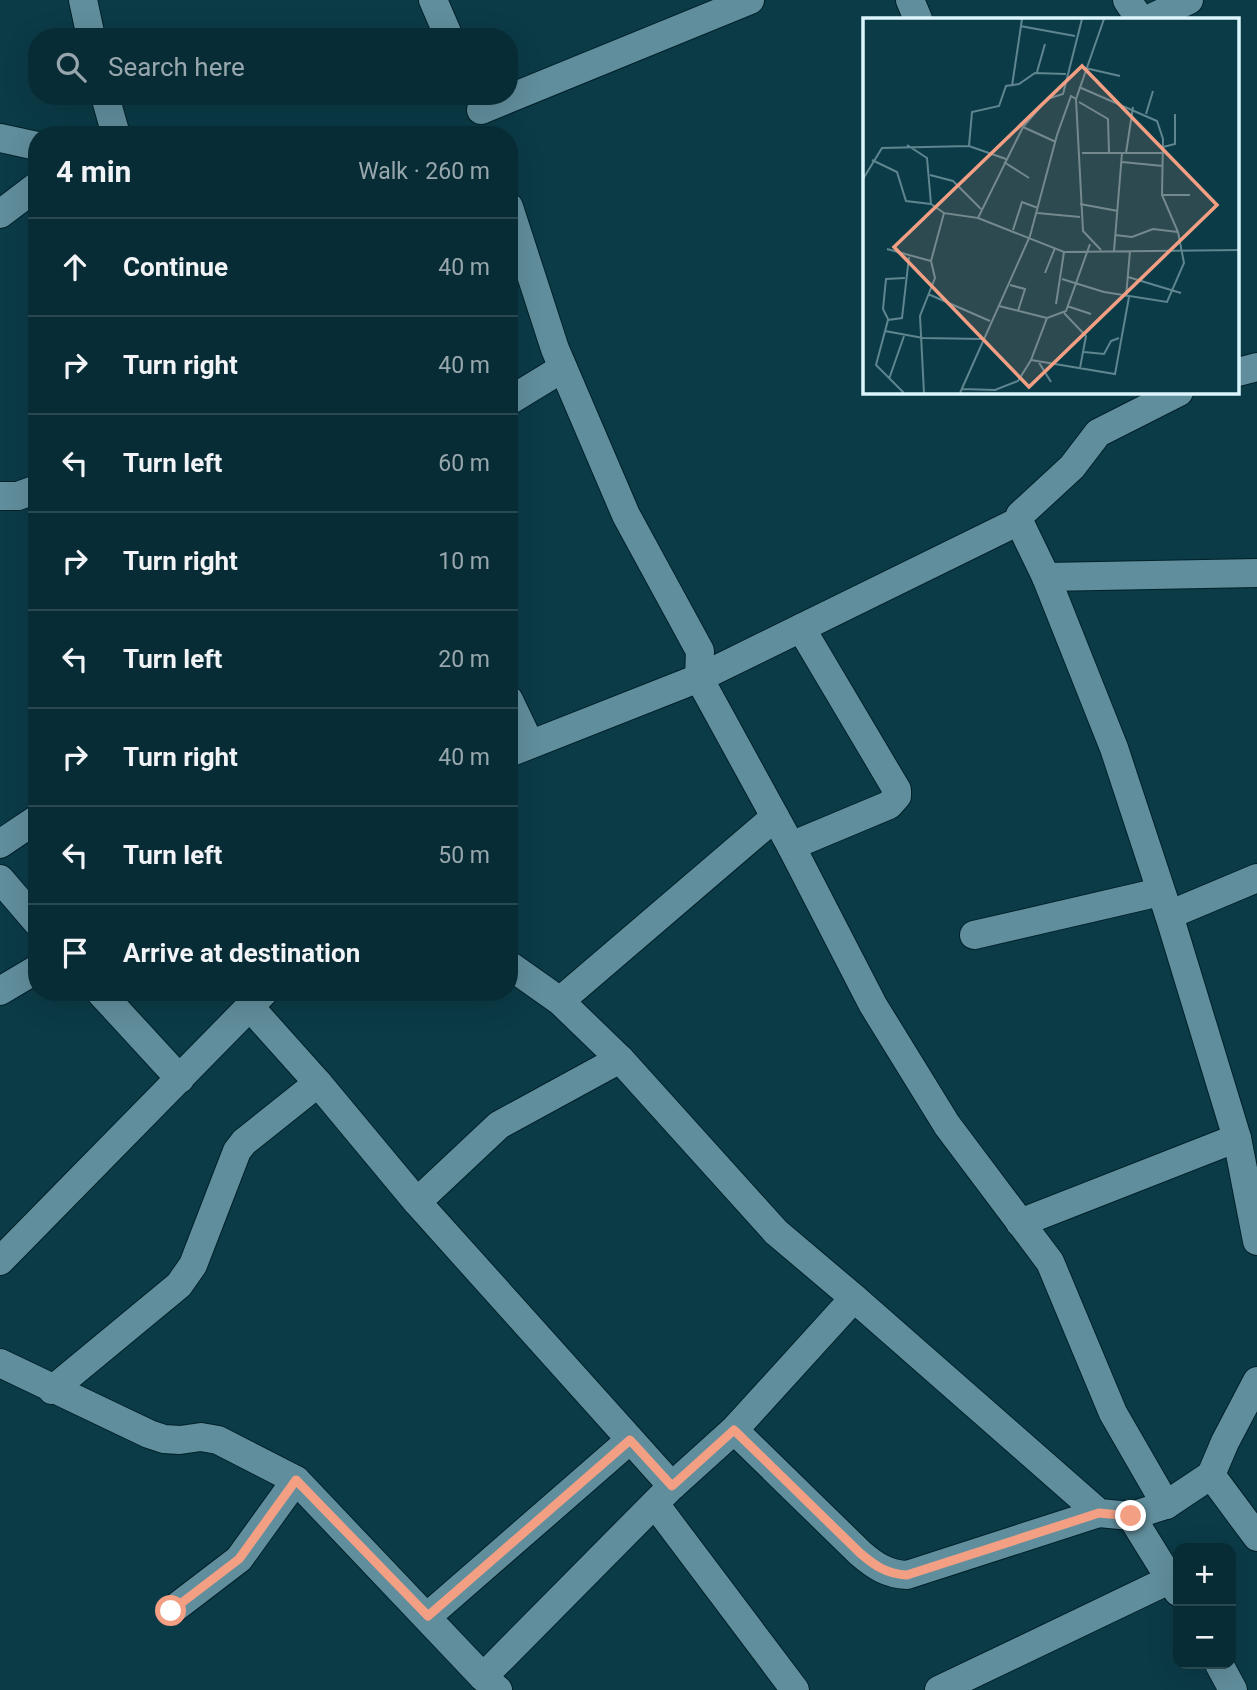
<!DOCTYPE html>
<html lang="en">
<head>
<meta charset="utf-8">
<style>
  :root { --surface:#082c35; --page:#163841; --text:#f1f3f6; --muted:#98a7ad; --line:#294850 }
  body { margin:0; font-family:Roboto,sans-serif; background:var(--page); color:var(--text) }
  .controls { position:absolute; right:21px; bottom:21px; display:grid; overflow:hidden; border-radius:14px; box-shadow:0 7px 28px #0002 }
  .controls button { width:63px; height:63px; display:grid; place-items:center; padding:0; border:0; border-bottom:2px solid var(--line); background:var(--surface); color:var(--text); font:35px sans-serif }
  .stop { position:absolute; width:21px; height:21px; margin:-16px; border:5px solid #f39f84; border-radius:50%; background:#fff }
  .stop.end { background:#f39f84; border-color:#fff; box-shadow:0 2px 7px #0008 }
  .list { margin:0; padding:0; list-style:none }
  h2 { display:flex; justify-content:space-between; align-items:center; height:91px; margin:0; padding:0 28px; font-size:30px }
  h2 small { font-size:23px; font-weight:400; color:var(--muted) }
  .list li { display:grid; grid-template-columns:46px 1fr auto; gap:21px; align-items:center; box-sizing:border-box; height:98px; padding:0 28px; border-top:2px solid var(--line) }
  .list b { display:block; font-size:26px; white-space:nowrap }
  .list em { font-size:23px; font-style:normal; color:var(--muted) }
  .icon { flex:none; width:38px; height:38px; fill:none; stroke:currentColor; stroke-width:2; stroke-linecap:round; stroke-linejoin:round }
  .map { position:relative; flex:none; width:1257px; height:1690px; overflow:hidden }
  .search { position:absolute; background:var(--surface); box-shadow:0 7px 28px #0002; left:28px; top:28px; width:490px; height:77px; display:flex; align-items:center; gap:18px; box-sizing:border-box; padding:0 24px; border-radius:28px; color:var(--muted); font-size:26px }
  .panel { position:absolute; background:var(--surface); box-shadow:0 7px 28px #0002; left:28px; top:126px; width:490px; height:875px; border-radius:28px }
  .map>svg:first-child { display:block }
</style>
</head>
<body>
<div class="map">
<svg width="1257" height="1690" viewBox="0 0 1257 1690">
  <rect width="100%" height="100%" fill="#0b3b47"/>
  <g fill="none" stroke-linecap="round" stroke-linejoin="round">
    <defs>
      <g id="street">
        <path d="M 83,0 L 91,37"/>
        <path d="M 433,0 L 449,37"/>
        <path d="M 910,0 L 918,19"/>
        <path d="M 1127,0 L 1140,19"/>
        <path d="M 1149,19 L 1189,0"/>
        <path d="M 105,96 L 116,135"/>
        <path d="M 481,110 L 750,0"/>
        <path d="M 0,138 L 37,146"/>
        <path d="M 509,207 L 555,349 L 626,515 L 700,651 L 699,678 L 791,846 L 873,1005 L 947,1125 L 1050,1262 L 1113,1413 L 1166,1505 L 1131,1516 L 1178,1592"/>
        <path d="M 0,214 L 37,186"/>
        <path d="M 1238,372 L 1257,367"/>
        <path d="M 1179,392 L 1098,433 L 1072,467 L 1020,515 L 1019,521 L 1046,577 L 1114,748 L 1169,915 L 1237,1138 L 1257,1241"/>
        <path d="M 509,401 L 563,368"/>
        <path d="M 0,496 L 18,496 L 37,489"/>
        <path d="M 1046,577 L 1257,573"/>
        <path d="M 509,700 L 530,744"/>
        <path d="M 509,753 L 699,678 L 1019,521"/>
        <path d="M 0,844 L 37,819"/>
        <path d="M 791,846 L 889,805 L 897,796 L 897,790 L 801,628"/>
        <path d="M 0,879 L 37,922"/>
        <path d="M 1169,915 L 1257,878"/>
        <path d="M 974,935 L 1160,892"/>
        <path d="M 509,965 L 560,1001 L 620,1059 L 776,1232 L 854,1298 L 1099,1513 L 1131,1516"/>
        <path d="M 0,991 L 37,969"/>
        <path d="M 100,992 L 180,1079"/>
        <path d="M 560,1001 L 775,817"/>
        <path d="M 250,1007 L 318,1083 L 417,1202 L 672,1486"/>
        <path d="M 417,1202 L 499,1125 L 620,1059"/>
        <path d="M 1020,1223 L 1237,1138"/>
        <path d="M 0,1261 L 264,992"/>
        <path d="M 0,1363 L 149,1434 L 164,1439 L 180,1440 L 201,1437 L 218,1440 L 296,1480 L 483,1677 L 498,1690"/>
        <path d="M 1257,1381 L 1225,1442 L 1211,1475 L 1257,1537"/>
        <path d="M 52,1390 L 179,1285 L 193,1265 L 237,1151 L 244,1142 L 318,1083"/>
        <path d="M 734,1430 L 860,1553 C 875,1566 887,1574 907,1575 L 1099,1513"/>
        <path d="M 655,1504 L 795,1690"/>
        <path d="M 1166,1505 L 1211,1475"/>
        <path d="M 171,1611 L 239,1559 L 296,1480"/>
        <path d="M 428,1616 L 630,1440"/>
        <path d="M 1219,1664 L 1233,1690"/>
        <path d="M 483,1677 L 672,1486 L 734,1430 L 854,1298"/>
        <path d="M 939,1690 L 1171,1579"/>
      </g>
    </defs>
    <use href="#street" stroke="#002129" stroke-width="30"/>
    <use href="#street" stroke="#618e9c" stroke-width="28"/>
  </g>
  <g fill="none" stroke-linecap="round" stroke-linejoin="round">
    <path stroke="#f39f84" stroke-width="9" d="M 171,1611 L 239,1559 L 296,1480 L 428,1616 L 630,1440 L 672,1486 L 734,1430 L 860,1553 C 875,1566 887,1574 907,1575 L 1099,1513 L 1131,1516"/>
  </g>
  <g transform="translate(863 18)">
    <rect width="376" height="376" fill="#0b3b47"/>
    <path fill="none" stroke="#5f858f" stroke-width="2" d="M 157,8 L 212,18M 222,50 L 257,58M 174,54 L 182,26M 149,68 L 159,1M 213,81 L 220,213 L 238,232M 216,84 L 245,101 L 246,134M 283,96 L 290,73M 160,109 L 193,124M 44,127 L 64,140 L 68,186 L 81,195M 106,128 L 109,94 L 136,88 L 143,68 L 156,66 L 172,55 L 203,56M 300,129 L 312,126 L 312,96M 219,135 L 301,135M 263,135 L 270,89M 9,142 L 34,154 L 43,183 L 68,186M 141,144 L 166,160M 259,144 L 300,148M 67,157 L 90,163 L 118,191M 0,161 L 19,130 L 106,128 L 143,141M 299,177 L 327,177M 217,186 L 255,193M 174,195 L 217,199M 115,200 L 201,234 L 377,232M 150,212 L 159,184 L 175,190M 252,217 L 269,219 L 290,211 L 315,214M 24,231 L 68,243M 251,233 L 259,135M 182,255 L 192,230M 265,259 L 318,275M 199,261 L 241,274 L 304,284 L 321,245 L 315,214 L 299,177 L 300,121 L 294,103 L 216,69M 147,267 L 162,271 L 155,293M 65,276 L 127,303M 263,279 L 267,233M 193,286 L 201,234M 136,288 L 184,300M 204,288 L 228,296M 201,295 L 223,318 L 217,350M 25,301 L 20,291 L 23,261 L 42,260M 22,313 L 60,320 L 120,321M 221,334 L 241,336 L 248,323 L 256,320M 168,342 L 252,356 L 266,279M 175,343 L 188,364M 26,361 L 41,318M 99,371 L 132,372 L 155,363 L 168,342 L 184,300 L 203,293 L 227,226M 41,375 L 13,347 L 25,302 L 39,300 L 46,239M 61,375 L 57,298 L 72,260 L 68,243 L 81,195 L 115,200 L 160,109 L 184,81 L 200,76 L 219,1M 97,375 L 167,218 L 194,117 L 208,78 L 213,81 L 241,1"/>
    <path fill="#f39f84" fill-opacity="0.15" stroke="#f39f84" stroke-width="3.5" d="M 219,48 L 354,187 L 166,369 L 31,229 Z"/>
    <rect width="376" height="376" fill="none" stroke="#ddf5fc" stroke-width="3.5"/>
  </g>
</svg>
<div class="controls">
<button>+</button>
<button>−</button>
</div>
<div class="stop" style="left:171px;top:1611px"></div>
<div class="stop end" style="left:1131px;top:1516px"></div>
<div class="search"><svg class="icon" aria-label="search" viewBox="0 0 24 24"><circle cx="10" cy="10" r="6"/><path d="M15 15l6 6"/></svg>Search here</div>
<section class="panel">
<h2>4 min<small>Walk · 260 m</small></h2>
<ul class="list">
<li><svg class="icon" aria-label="ahead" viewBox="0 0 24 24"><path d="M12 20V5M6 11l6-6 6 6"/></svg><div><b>Continue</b></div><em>40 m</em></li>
<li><svg class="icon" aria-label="right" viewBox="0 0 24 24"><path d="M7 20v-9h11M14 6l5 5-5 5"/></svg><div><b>Turn right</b></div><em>40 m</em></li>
<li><svg class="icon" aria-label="left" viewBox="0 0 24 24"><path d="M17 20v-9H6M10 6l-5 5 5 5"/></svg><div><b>Turn left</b></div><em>60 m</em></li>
<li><svg class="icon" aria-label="right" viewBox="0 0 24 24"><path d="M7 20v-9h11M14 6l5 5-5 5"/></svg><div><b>Turn right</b></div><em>10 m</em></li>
<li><svg class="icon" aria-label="left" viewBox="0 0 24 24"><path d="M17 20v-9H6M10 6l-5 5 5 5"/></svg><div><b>Turn left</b></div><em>20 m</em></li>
<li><svg class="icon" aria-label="right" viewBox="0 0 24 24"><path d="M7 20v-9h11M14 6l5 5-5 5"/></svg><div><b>Turn right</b></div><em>40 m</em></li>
<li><svg class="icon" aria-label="left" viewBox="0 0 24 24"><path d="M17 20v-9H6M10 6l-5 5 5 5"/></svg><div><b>Turn left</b></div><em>50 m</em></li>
<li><svg class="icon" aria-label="arrive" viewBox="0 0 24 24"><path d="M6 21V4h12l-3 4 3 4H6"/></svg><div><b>Arrive at destination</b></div></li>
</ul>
</section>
</div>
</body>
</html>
